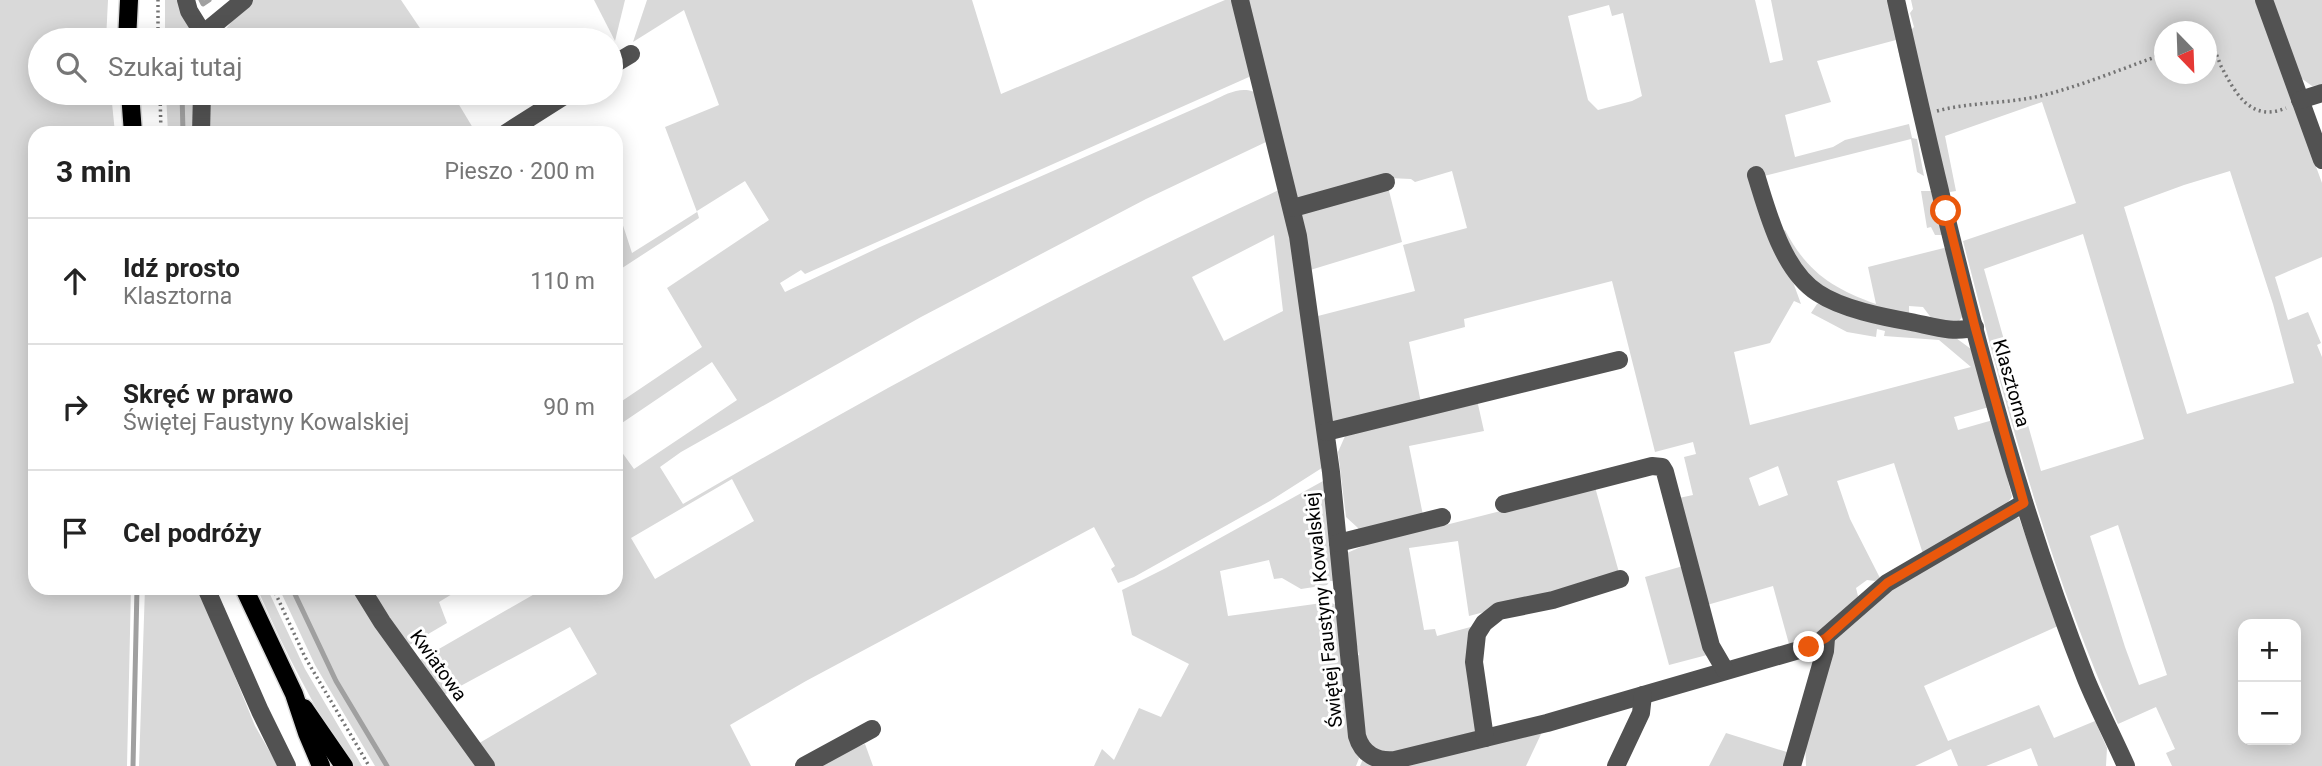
<!DOCTYPE html>
<html lang="pl">
<head>
<meta charset="utf-8">
<style>
  :root { --surface:#fff; --page:#f2f2f2; --text:#222; --muted:#767676; --line:#e0e0e0 }
  body { margin:0; font-family:Roboto,sans-serif; background:var(--page); color:var(--text) }
  .controls { position:absolute; right:21px; bottom:21px; display:grid; overflow:hidden; border-radius:14px; box-shadow:0 4px 18px #0003 }
  .controls button { width:63px; height:63px; display:grid; place-items:center; padding:0; border:0; border-bottom:2px solid var(--line); background:var(--surface); color:var(--text); font:35px sans-serif }
  .compass { position:absolute; left:2154px; top:21px; width:63px; height:63px; border-radius:50%; background:var(--surface); box-shadow:0 4px 18px #0003; rotate:157deg }
  .stop { position:absolute; width:21px; height:21px; margin:-16px; border:5px solid #ea580c; border-radius:50%; background:#fff }
  .stop.end { background:#ea580c; border-color:#fff; box-shadow:0 2px 7px #0008 }
  .list { margin:0; padding:0; list-style:none }
  h2 { display:flex; justify-content:space-between; align-items:center; height:91px; margin:0; padding:0 28px; font-size:30px }
  h2 small { font-size:23px; font-weight:400; color:var(--muted) }
  .list li { display:grid; grid-template-columns:46px 1fr auto; gap:21px; align-items:center; box-sizing:border-box; height:126px; padding:0 28px; border-top:2px solid var(--line) }
  .list b { display:block; font-size:26px; white-space:nowrap }
  .list p { margin:0; font-size:23px; white-space:nowrap; color:var(--muted) }
  .list em { font-size:23px; font-style:normal; color:var(--muted) }
  .icon { flex:none; width:38px; height:38px; fill:none; stroke:currentColor; stroke-width:2; stroke-linecap:round; stroke-linejoin:round }
  .map { position:relative; flex:none; width:2322px; height:766px; overflow:hidden }
  .search { position:absolute; background:var(--surface); box-shadow:0 4px 18px #0003; left:28px; top:28px; width:595px; height:77px; display:flex; align-items:center; gap:18px; box-sizing:border-box; padding:0 24px; border-radius:38px; color:var(--muted); font-size:26px }
  .panel { position:absolute; background:var(--surface); box-shadow:0 4px 18px #0003; left:28px; top:126px; width:595px; height:469px; border-radius:21px }
  .map>svg:first-child { display:block }
</style>
</head>
<body>
<div class="map">
<svg width="2322" height="766" viewBox="0 0 2322 766">
  <rect width="100%" height="100%" fill="#fff"/>
  <g fill="#d9d9d9" fill-rule="evenodd">
    <path d="M 0,0 L 108,0 L 106,40 L 40,40 L 40,93 L 111,93 L 115,133 L 35,133 L 35,588 L 131,588 L 127,766 L 0,766 Z"/>
    <path d="M 165,0 L 179,0 L 197,40 L 165,40 Z"/>
    <path d="M 249,0 L 401,0 L 428,40 L 217,40 Z"/>
    <path d="M 594,0 L 625,0 L 615,41 Z"/>
    <path d="M 647,0 L 972,0 L 1001,94 L 1225,0 L 1236,0 L 1253,67 L 1249,77 L 805,274 L 801,270 L 780,283 L 785,292 L 880,247 L 1212,101 C 1226,94 1240,86 1255,92 L 1292,225 L 1325,466 L 1270,501 L 1134,577 L 1118,583 L 1111,569 L 1115,566 L 1094,527 L 806,681 L 730,725 L 751,766 L 490,766 L 476,745 L 597,674 L 570,627 L 442,696 L 418,661 L 545,588 L 616,588 L 616,444 L 634,469 L 737,400 L 712,362 L 616,427 L 616,405 L 702,347 L 667,288 L 769,220 L 745,181 L 697,211 L 699,218 L 616,272 L 616,204 L 632,253 L 697,212 L 665,127 L 719,105 L 684,10 L 633,42 ZM 1266,142 L 1279,190 C 1075,284 877,391 683,504 L 660,467 L 681,452 L 921,317 L 1146,199 ZM 1274,235 L 1283,311 L 1224,341 L 1192,277 ZM 732,479 L 754,521 L 655,579 L 631,538 Z"/>
    <path d="M 1245,0 L 1755,0 L 1770,63 L 1783,60 L 1771,0 L 1891,0 L 1904,58 L 1901,63 L 1896,40 L 1817,61 L 1831,102 L 1785,115 L 1795,157 L 1833,147 L 1845,140 L 1909,124 L 1912,138 L 1917,139 L 1924,176 L 1917,172 L 1911,139 L 1760,177 L 1798,278 L 1793,282 L 1801,304 L 1794,301 L 1770,343 L 1734,352 L 1750,425 L 1971,367 L 1939,340 L 1884,336 L 1885,331 L 1877,329 L 1876,337 L 1847,332 L 1811,313 L 1817,304 L 1822,302 L 1956,338 L 1971,349 L 1989,407 L 1954,417 L 1958,430 L 1993,420 L 2012,497 L 2004,507 L 1923,554 L 1894,463 L 1837,481 L 1850,519 L 1880,578 L 1875,581 L 1867,580 L 1856,588 L 1859,600 L 1825,629 L 1789,644 L 1773,586 L 1707,605 L 1679,498 L 1693,495 L 1684,457 L 1696,454 L 1693,442 L 1655,452 L 1612,281 L 1464,319 L 1465,327 L 1409,342 L 1421,403 L 1333,424 L 1314,317 L 1415,291 L 1403,245 L 1467,228 L 1452,171 L 1415,182 L 1411,179 L 1389,178 L 1299,203 ZM 1609,5 L 1612,16 L 1623,13 L 1642,96 L 1632,101 L 1598,110 L 1588,100 L 1568,16 ZM 1778,466 L 1788,495 L 1759,506 L 1749,478 Z"/>
    <path d="M 1911,0 L 2255,0 L 2322,183 L 2322,257 L 2275,277 L 2288,320 L 2308,312 L 2321,343 L 2317,345 L 2322,357 L 2322,766 L 2172,766 L 2166,753 L 2175,749 L 2156,707 L 2118,724 C 2049,570 2005,404 1963,241 L 2076,203 L 2042,102 L 1945,136 L 1956,191 L 1950,192 L 1946,186 L 1908,33 L 1914,27 L 1910,13 L 1913,9 ZM 2164,32 L 2206,32 L 2206,74 L 2164,74 ZM 2230,171 L 2273,304 L 2294,383 L 2187,414 L 2124,207 L 2184,185 ZM 2083,234 L 2144,439 L 2041,471 L 1984,269 ZM 2118,525 L 2167,675 L 2139,685 L 2125,647 L 2090,536 ZM 2243,624 L 2296,624 L 2296,740 L 2243,740 Z"/>
    <path d="M 2273,0 L 2322,0 L 2322,85 L 2312,86 L 2301,78 Z"/>
    <path d="M 166,93 L 196,93 L 194,133 L 168,133 Z"/>
    <path d="M 208,93 L 452,93 L 476,133 L 206,133 Z"/>
    <path d="M 1388,187 L 1402,242 L 1307,271 L 1298,212 Z"/>
    <path d="M 1921,191 L 1931,191 L 1942,235 L 1935,235 L 1931,227 L 1927,228 Z"/>
    <path d="M 1785,230 C 1807,272 1832,288 1876,304 L 1868,267 L 1944,248 L 1948,250 L 1963,316 L 1957,323 L 1935,323 L 1923,307 L 1909,306 L 1909,316 L 1890,315 L 1815,285 L 1779,233 Z"/>
    <path d="M 1477,400 L 1484,431 L 1409,446 L 1426,530 L 1595,487 L 1620,576 L 1469,616 L 1458,541 L 1409,548 L 1424,630 L 1435,629 L 1437,636 L 1478,625 L 1482,735 L 1389,755 L 1366,745 L 1353,657 L 1359,655 L 1354,634 L 1347,553 L 1363,546 L 1358,528 L 1346,517 L 1338,452 L 1346,434 Z"/>
    <path d="M 1323,481 L 1326,483 L 1336,581 L 1330,581 L 1327,585 L 1301,589 L 1282,578 L 1274,579 L 1269,560 L 1220,571 L 1228,616 L 1329,602 L 1339,606 L 1360,756 L 1356,766 L 1094,766 L 1102,749 L 1114,760 L 1139,708 L 1161,717 L 1189,664 L 1132,635 L 1122,590 L 1166,568 Z"/>
    <path d="M 2012,516 L 2019,518 L 2058,626 L 1924,686 L 1948,741 L 2039,705 L 2054,738 L 2095,721 L 2107,748 L 2106,766 L 2038,766 L 2031,748 L 1986,766 L 1958,766 L 1951,749 L 1915,766 L 1806,766 L 1805,738 L 1833,643 L 1841,630 L 1879,595 Z"/>
    <path d="M 1683,566 L 1707,655 L 1669,665 L 1645,577 Z"/>
    <path d="M 145,588 L 199,588 L 255,726 L 278,766 L 139,766 Z"/>
    <path d="M 257,588 L 267,588 L 305,669 L 362,766 L 350,766 C 315,708 284,651 257,588 Z"/>
    <path d="M 279,588 L 355,588 L 480,766 L 375,766 L 315,665 Z"/>
    <path d="M 367,588 L 462,588 L 439,602 L 447,623 L 406,647 Z"/>
    <path d="M 1817,649 L 1788,766 L 1709,766 L 1726,733 L 1790,753 Z"/>
    <path d="M 1542,732 L 1526,766 L 1360,766 L 1363,759 Z"/>
    <path d="M 865,744 L 873,766 L 810,766 L 838,753 Z"/>
  </g>
  <g fill="none" stroke-linecap="round" stroke-linejoin="round">
    <g stroke="#a0a0a0" stroke-width="5">
      <path d="M 201,0 L 203,4 L 209,0"/>
      <path d="M 184,40 L 185,37"/>
      <path d="M 182,93 L 183,133"/>
      <path d="M 292,588 L 336,681 L 387,766"/>
      <path d="M 133,766 L 137,588"/>
    </g>
    <defs>
      <g id="major">
        <path d="M 127,40 L 129,0"/>
        <path d="M 130,93 L 133,133"/>
        <path d="M 244,588 L 294,694 L 307,733 L 321,766"/>
        <path d="M 304,708 L 344,766"/>
      </g>
    </defs>
    <use href="#major" stroke="#dbdbdb" stroke-width="21"/>
    <g stroke="#747474" stroke-width="3.5" stroke-dasharray="2 3.5" stroke-linecap="butt">
      <path d="M 158,40 L 158,0"/>
      <path d="M 2206,43 C 2216,48 2217,57 2221,66 C 2235,93 2251,123 2286,108"/>
      <path d="M 160,93 L 161,133"/>
      <path d="M 1937,111 C 1970,102 2005,104 2040,96 C 2082,86 2123,68 2164,54"/>
      <path d="M 273,588 L 305,657 L 369,766"/>
    </g>
    <g stroke="#525252" stroke-width="18">
      <path d="M 186,0 L 189,11 L 207,40"/>
      <path d="M 1240,0 L 1298,236 L 1331,472 L 1357,736 C 1362,754 1377,762 1395,760 L 1547,723 L 1816,645 L 1887,583 L 2024,503"/>
      <path d="M 1896,0 C 1948,229 2000,460 2086,679 C 2098,708 2113,737 2126,766"/>
      <path d="M 2264,0 L 2322,160"/>
      <path d="M 204,33 L 244,0"/>
      <path d="M 611,66 L 631,54"/>
      <path d="M 2300,100 L 2322,93"/>
      <path d="M 201,133 L 202,93"/>
      <path d="M 506,133 L 569,93"/>
      <path d="M 1756,175 C 1768,213 1782,270 1818,293 C 1842,309 1883,317 1911,322 C 1932,326 1954,334 1975,327"/>
      <path d="M 1293,208 L 1386,182"/>
      <path d="M 1326,432 L 1619,360"/>
      <path d="M 1504,504 L 1652,466 L 1662,467 L 1665,472 L 1711,646 L 1725,670"/>
      <path d="M 1338,543 L 1442,517"/>
      <path d="M 206,588 L 260,711 L 287,766"/>
      <path d="M 361,588 L 382,622 L 486,766"/>
      <path d="M 1485,738 L 1474,662 L 1477,634 L 1484,623 L 1499,611 L 1553,600 L 1620,579"/>
      <path d="M 804,766 L 872,729"/>
      <path d="M 1616,766 L 1641,713 L 1643,695"/>
      <path d="M 1792,766 L 1825,651 L 1826,638"/>
    </g>
    <use href="#major" stroke="#000" stroke-width="18"/>
  </g>
  <g fill="none" stroke-linecap="round" stroke-linejoin="round">
    <path stroke="#ea580c" stroke-width="9" d="M 1809,647 L 1826,638 L 1887,583 L 2024,503 L 1975,327 L 1946,211"/>
  </g>
  <g text-anchor="middle" stroke-width="6" stroke-linejoin="round" paint-order="stroke">
    <g font-size="19" fill="#000" stroke="#fff">
      <text transform="translate(2012 383) rotate(74)" y="7">Klasztorna</text>
      <text transform="translate(1323 610) rotate(-96)" y="7">Świętej Faustyny Kowalskiej</text>
      <text transform="translate(439 665) rotate(54)" y="7">Kwiatowa</text>
    </g>
  </g>
</svg>
<div class="controls">
<button>+</button>
<button>−</button>
</div>
<svg class="compass" viewBox="-18 -18 36 36"><path d="M0-13l5 13h-10z" fill="#e53935"/><path d="M0 13l5-13h-10z" fill="#767676"/></svg>
<div class="stop" style="left:1946px;top:211px"></div>
<div class="stop end" style="left:1809px;top:647px"></div>
<div class="search"><svg class="icon" aria-label="search" viewBox="0 0 24 24"><circle cx="10" cy="10" r="6"/><path d="M15 15l6 6"/></svg>Szukaj tutaj</div>
<section class="panel">
<h2>3 min<small>Pieszo · 200 m</small></h2>
<ul class="list">
<li><svg class="icon" aria-label="ahead" viewBox="0 0 24 24"><path d="M12 20V5M6 11l6-6 6 6"/></svg><div><b>Idź prosto</b><p>Klasztorna</p></div><em>110 m</em></li>
<li><svg class="icon" aria-label="right" viewBox="0 0 24 24"><path d="M7 20v-9h11M14 6l5 5-5 5"/></svg><div><b>Skręć w prawo</b><p>Świętej Faustyny Kowalskiej</p></div><em>90 m</em></li>
<li><svg class="icon" aria-label="arrive" viewBox="0 0 24 24"><path d="M6 21V4h12l-3 4 3 4H6"/></svg><div><b>Cel podróży</b></div></li>
</ul>
</section>
</div>
</body>
</html>
